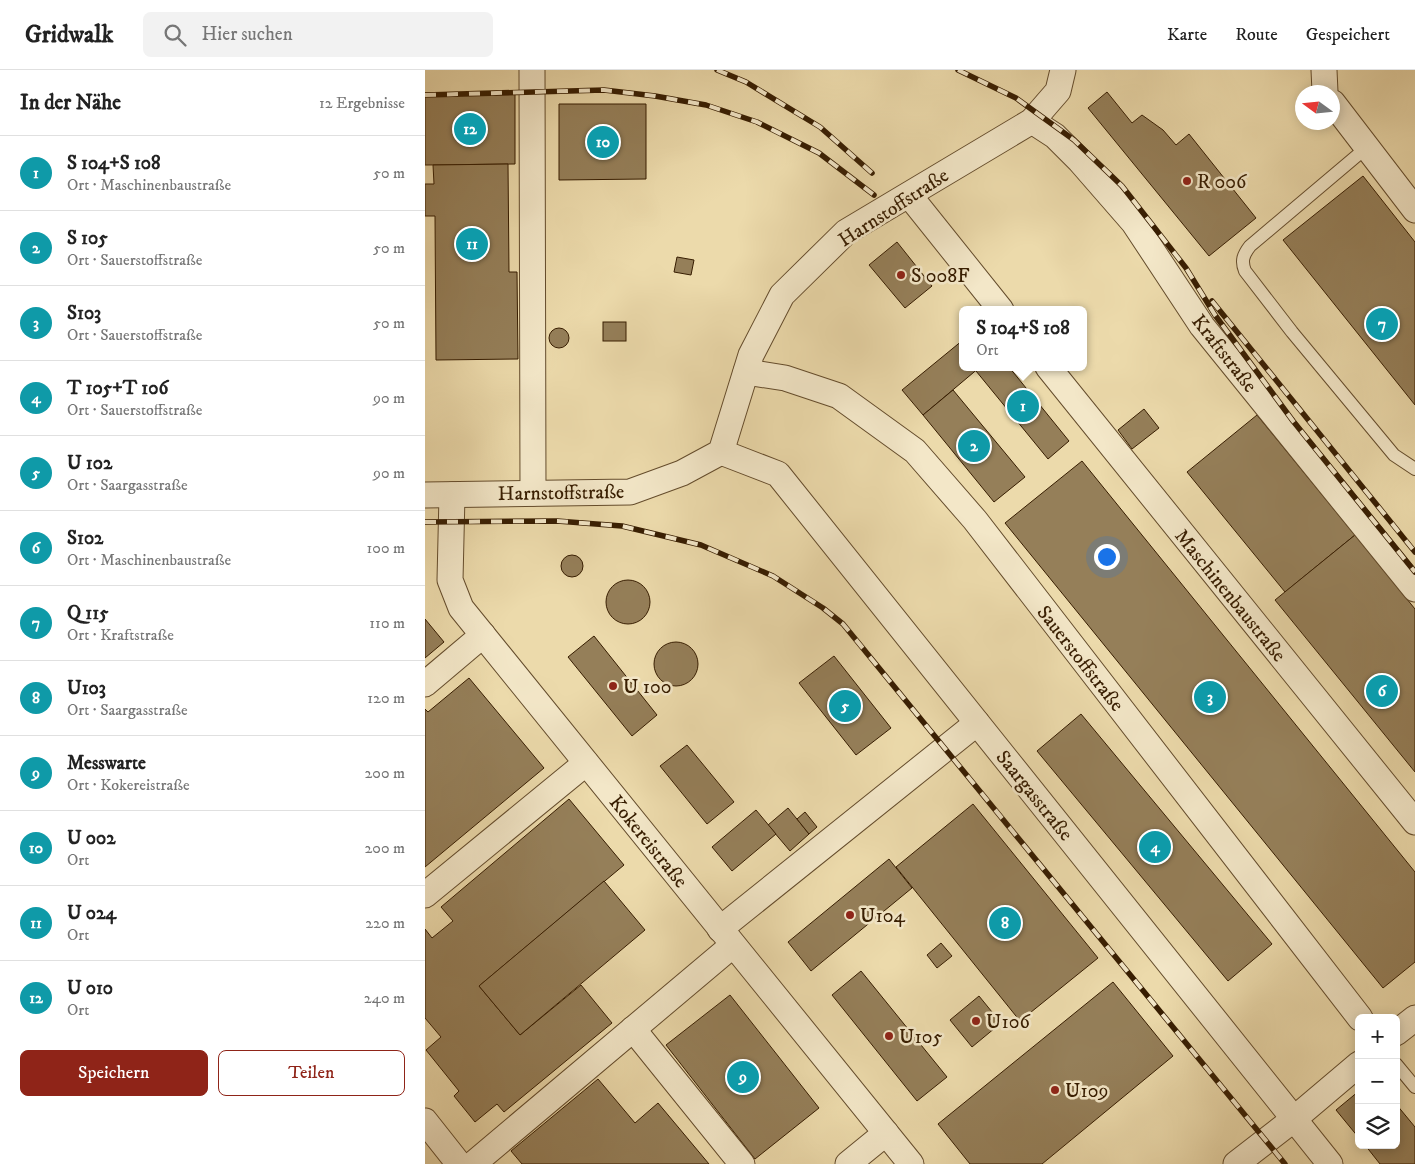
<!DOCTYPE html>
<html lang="de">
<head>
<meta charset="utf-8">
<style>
  :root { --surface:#fff; --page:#f2f2f2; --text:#222; --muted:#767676; --line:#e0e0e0; --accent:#8f2418 }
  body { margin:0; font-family:"IM FELL DW Pica",serif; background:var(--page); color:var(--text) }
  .controls { position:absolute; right:15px; bottom:15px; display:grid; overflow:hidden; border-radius:8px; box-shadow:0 2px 12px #0003 }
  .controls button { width:45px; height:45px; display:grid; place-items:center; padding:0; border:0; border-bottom:1px solid var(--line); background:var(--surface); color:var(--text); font:25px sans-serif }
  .compass { position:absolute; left:870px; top:15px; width:45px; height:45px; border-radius:50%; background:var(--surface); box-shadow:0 2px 12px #0003; rotate:285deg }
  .you { position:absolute; left:681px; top:486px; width:18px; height:18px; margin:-12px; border:4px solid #fff; border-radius:50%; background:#1a73e8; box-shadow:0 0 0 8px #1a73e833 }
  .badge { display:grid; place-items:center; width:32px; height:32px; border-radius:50%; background:var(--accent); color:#fff; font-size:16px; font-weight:700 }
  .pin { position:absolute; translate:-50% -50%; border:2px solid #fff; box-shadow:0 1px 5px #0006 }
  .popup { position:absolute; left:534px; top:236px; width:128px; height:65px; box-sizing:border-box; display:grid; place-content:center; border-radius:8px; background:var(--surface); filter:drop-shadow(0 1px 4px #0005); font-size:16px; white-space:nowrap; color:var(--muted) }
  .popup b { font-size:19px; color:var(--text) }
  .popup::after { content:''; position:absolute; left:50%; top:100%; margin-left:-10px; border:10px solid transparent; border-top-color:var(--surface) }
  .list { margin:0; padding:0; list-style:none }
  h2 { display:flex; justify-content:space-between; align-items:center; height:65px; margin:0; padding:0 20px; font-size:21px }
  h2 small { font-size:16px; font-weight:400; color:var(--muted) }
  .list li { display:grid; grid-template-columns:32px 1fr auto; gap:15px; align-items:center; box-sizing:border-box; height:75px; padding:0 20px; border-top:1px solid var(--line) }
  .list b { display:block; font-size:19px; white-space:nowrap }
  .list p { margin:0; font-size:16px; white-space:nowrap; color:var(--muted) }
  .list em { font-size:16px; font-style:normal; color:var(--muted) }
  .actions { display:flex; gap:10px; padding:15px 20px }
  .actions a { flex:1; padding:11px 0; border:1px solid var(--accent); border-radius:8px; text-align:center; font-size:18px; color:var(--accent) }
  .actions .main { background:var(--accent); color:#fff }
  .icon { flex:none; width:28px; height:28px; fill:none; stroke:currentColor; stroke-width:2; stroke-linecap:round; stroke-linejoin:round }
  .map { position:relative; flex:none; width:990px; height:1094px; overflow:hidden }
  header { display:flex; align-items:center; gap:30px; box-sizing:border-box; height:70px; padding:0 25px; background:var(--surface); border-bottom:1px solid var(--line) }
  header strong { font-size:24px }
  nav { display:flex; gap:28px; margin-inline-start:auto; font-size:18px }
  .search { width:350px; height:45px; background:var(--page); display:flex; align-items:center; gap:12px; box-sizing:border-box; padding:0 18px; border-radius:8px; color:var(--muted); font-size:19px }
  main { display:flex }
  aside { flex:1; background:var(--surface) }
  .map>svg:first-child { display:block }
</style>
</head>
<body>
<header>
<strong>Gridwalk</strong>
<div class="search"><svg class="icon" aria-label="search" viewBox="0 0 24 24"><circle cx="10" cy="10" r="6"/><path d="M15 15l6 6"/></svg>Hier suchen</div>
<nav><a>Karte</a><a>Route</a><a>Gespeichert</a></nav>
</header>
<main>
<aside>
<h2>In der Nähe<small>12 Ergebnisse</small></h2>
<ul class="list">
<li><span class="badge" style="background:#0f9aa8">1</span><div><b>S 104+S 108</b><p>Ort · Maschinenbaustraße</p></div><em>50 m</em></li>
<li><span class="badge" style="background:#0f9aa8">2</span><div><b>S 105</b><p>Ort · Sauerstoffstraße</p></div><em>50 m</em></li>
<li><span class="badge" style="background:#0f9aa8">3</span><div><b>S103</b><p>Ort · Sauerstoffstraße</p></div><em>50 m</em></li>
<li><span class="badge" style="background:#0f9aa8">4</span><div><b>T 105+T 106</b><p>Ort · Sauerstoffstraße</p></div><em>90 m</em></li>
<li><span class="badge" style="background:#0f9aa8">5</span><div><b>U 102</b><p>Ort · Saargasstraße</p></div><em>90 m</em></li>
<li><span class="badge" style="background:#0f9aa8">6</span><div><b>S102</b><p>Ort · Maschinenbaustraße</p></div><em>100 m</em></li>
<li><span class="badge" style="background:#0f9aa8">7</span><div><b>Q 115</b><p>Ort · Kraftstraße</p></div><em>110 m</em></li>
<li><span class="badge" style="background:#0f9aa8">8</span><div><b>U103</b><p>Ort · Saargasstraße</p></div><em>120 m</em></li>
<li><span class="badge" style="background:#0f9aa8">9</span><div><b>Messwarte</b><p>Ort · Kokereistraße</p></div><em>200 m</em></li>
<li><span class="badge" style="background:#0f9aa8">10</span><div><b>U 002</b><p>Ort</p></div><em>200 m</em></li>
<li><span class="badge" style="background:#0f9aa8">11</span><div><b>U 024</b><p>Ort</p></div><em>220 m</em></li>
<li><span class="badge" style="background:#0f9aa8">12</span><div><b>U 010</b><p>Ort</p></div><em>240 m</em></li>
</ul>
<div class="actions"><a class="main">Speichern</a><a>Teilen</a></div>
</aside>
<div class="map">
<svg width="990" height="1094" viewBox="0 0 990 1094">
  <rect width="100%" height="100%" fill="#ecdaab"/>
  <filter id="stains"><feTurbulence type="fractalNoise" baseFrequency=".004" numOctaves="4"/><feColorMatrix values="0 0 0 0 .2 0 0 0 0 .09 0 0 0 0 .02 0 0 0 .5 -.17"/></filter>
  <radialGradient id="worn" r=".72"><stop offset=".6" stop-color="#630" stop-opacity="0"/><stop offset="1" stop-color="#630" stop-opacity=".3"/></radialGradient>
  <g fill="#957f59" stroke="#371d01">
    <path d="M 90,22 L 90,94 L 0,95 L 0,23 Z"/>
    <path d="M 682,22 L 707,53 L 717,45 L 738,60 L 751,75 L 764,64 L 831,148 L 784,186 L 663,38 Z"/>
    <path d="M 134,34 L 221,34 L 221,109 L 134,110 Z"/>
    <path d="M 83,94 L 84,202 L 92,202 L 93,289 L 11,290 L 10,146 L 0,146 L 0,114 L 9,114 L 8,95 Z"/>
    <path d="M 938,106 L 990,172 L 990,335 L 858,170 Z"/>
    <path d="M 472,172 L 507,216 L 480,238 L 444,195 Z"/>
    <path d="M 252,187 L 269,190 L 266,205 L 249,202 Z"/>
    <rect x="178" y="252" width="23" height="19"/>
    <circle cx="134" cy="268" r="10"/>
    <path d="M 538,270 L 538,297 L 555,297 L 498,345 L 477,320 Z"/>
    <path d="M 555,297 L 584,297 L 644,371 L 623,389 L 551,301 Z"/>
    <path d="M 528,320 L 600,407 L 569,432 L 498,345 Z"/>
    <path d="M 719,339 L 734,358 L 707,379 L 693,360 Z"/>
    <path d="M 832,345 L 930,465 L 860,522 L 762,402 Z"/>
    <path d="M 657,391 L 990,802 L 990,892 L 958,918 L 580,453 Z"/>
    <path d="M 930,465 L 990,539 L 990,702 L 850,530 Z"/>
    <circle cx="147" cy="496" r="11"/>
    <circle cx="203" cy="532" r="22"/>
    <path d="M 0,549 L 19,572 L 0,588 Z"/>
    <path d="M 169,566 L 232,645 L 207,666 L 143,587 Z"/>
    <circle cx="251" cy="594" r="22"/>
    <path d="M 409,586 L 466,658 L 431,685 L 374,613 Z"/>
    <path d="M 44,608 L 119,698 L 0,797 L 0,639 L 3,642 Z"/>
    <path d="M 656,644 L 847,874 L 803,911 L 612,681 Z"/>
    <path d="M 262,675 L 309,732 L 282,754 L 235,696 Z"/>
    <path d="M 144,729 L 199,795 L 54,916 L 95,965 L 156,915 L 187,953 L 79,1042 L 72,1034 L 50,1052 L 29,1026 L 34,1021 L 1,980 L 16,967 L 0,948 L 0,859 L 7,868 L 28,851 L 16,837 Z"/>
    <path d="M 548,734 L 673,888 L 595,951 L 471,797 Z"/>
    <path d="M 363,738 L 384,764 L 365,781 L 343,755 Z"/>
    <path d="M 331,740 L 351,764 L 307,801 L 287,777 Z"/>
    <path d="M 380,742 L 392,757 L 384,764 L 372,749 Z"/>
    <path d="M 464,789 L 487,818 L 386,901 L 363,872 Z"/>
    <path d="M 179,811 L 220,860 L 95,965 L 54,916 Z"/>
    <path d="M 516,873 L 527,886 L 512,898 L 502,885 Z"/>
    <path d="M 436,901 L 522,1007 L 492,1031 L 407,925 Z"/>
    <path d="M 688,912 L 748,986 L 617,1094 L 545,1094 L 513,1054 Z"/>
    <path d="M 305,925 L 394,1038 L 330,1089 L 241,975 Z"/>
    <path d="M 554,926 L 576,953 L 547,977 L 525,950 Z"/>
    <path d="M 173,1009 L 210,1053 L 233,1033 L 284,1094 L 97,1094 L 86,1081 Z"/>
    <path d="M 934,1021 L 934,1068 L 911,1040 Z"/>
    <path d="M 971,1034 L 990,1057 L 990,1094 L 955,1094 L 940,1075 L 971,1075 Z"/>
  </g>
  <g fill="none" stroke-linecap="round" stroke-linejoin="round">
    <defs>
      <g id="service">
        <path d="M 941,78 L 825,176 C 818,185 816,191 820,201 L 867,262 L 969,385 L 990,399"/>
        <path d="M 971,994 L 990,1017"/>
      </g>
      <g id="minor">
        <path d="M 107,0 L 108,423"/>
        <path d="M 899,0 L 900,22"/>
        <path d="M 908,33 L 990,140"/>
        <path d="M 607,51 L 630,66 L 655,91 L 709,153 L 777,256 L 990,519"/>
        <path d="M 484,125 L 576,240"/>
        <path d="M 623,297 L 990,752"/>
        <path d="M 321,302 L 360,308 L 414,326 L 490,381 L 550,450 L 935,948"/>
        <path d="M 296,382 L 353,404 L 905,1094"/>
        <path d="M 0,425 L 205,422 L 257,403 L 296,382 L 326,285 L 357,225 L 421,162 L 607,51 L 633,21 L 638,0"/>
        <path d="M 27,425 L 25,510 L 36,538 L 486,1094"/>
        <path d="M 0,614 L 58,565"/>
        <path d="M 0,825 L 161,693"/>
        <path d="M 295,859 L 552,653"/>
        <path d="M 208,959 L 317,1094"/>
        <path d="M 971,963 L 990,948"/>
        <path d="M 0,1051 L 34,1094"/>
        <path d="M 48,1094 L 308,875"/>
        <path d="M 423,1094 L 461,1063"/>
        <path d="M 811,1094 L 869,1049 L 934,994"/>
      </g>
    </defs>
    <use href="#service" stroke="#644c2c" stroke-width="14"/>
    <use href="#minor" stroke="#644c2c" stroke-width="27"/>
    <use href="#service" stroke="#f3e7c8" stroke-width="12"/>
    <use href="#minor" stroke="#f3e7c8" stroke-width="25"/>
    <defs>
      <g id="rail">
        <path d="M 292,0 L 321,12 L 395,57 L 447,103"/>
        <path d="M 533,0 L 591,28 L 649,70 L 697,116 L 761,198 L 790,245 L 868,351 L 990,502"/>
        <path d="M 0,25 L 179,20 L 230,26 L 281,35 L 332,52 L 394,83 L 449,125"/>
        <path d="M 787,231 L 990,482"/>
        <path d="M 0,452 L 132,451 L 197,456 L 276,475 L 348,506 L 398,538 L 418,554 L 860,1094"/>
      </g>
    </defs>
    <use href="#rail" stroke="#371d01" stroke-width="5.5"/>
    <use href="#rail" stroke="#f3e7c8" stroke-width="4" stroke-dasharray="11" stroke-linecap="butt"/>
  </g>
  <g fill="#8f2418" stroke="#f3e7c8" stroke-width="2">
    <circle cx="762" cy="111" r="5"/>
    <circle cx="476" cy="205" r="5"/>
    <circle cx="188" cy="616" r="5"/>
    <circle cx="425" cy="845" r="5"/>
    <circle cx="551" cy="951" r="5"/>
    <circle cx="464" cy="966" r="5"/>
    <circle cx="630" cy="1020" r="5"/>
  </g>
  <g text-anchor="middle" stroke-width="5" stroke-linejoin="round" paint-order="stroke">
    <g font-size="20" fill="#371d01" stroke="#f3e7c8" text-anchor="start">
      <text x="772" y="118">R 006</text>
      <text x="486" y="212">S 008F</text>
      <text x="198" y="623">U 100</text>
      <text x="435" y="852">U104</text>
      <text x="561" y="958">U106</text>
      <text x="474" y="973">U105</text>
      <text x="640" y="1027">U109</text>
    </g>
    <g font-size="20" fill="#371d01" stroke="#f3e7c8">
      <text transform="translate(468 137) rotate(-33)" y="7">Harnstoffstraße</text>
      <text transform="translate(800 283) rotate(52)" y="7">Kraftstraße</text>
      <text transform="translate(136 422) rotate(-1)" y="7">Harnstoffstraße</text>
      <text transform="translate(806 525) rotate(51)" y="7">Maschinenbaustraße</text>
      <text transform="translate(656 588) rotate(52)" y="7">Sauerstoffstraße</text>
      <text transform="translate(610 725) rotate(51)" y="7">Saargasstraße</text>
      <text transform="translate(224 771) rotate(51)" y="7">Kokereistraße</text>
    </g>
  </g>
  <rect width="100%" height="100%" filter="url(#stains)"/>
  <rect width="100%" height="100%" fill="url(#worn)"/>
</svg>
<div class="controls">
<button>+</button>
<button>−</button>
<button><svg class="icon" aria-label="layers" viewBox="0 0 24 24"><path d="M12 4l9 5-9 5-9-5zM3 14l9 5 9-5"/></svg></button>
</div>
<svg class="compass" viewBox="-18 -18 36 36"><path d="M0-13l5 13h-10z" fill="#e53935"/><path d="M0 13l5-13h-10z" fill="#767676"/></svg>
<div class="you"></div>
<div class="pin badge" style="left:598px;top:336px;background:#0f9aa8">1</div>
<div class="popup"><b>S 104+S 108</b>Ort</div>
<div class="pin badge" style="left:549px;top:376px;background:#0f9aa8">2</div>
<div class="pin badge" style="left:785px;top:627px;background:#0f9aa8">3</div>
<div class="pin badge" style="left:730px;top:777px;background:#0f9aa8">4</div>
<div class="pin badge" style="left:420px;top:636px;background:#0f9aa8">5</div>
<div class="pin badge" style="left:957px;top:621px;background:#0f9aa8">6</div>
<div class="pin badge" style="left:957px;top:254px;background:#0f9aa8">7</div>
<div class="pin badge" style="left:580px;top:853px;background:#0f9aa8">8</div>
<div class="pin badge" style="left:318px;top:1007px;background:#0f9aa8">9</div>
<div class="pin badge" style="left:178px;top:72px;background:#0f9aa8">10</div>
<div class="pin badge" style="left:47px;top:174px;background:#0f9aa8">11</div>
<div class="pin badge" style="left:45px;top:59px;background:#0f9aa8">12</div>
</div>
</main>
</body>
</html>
